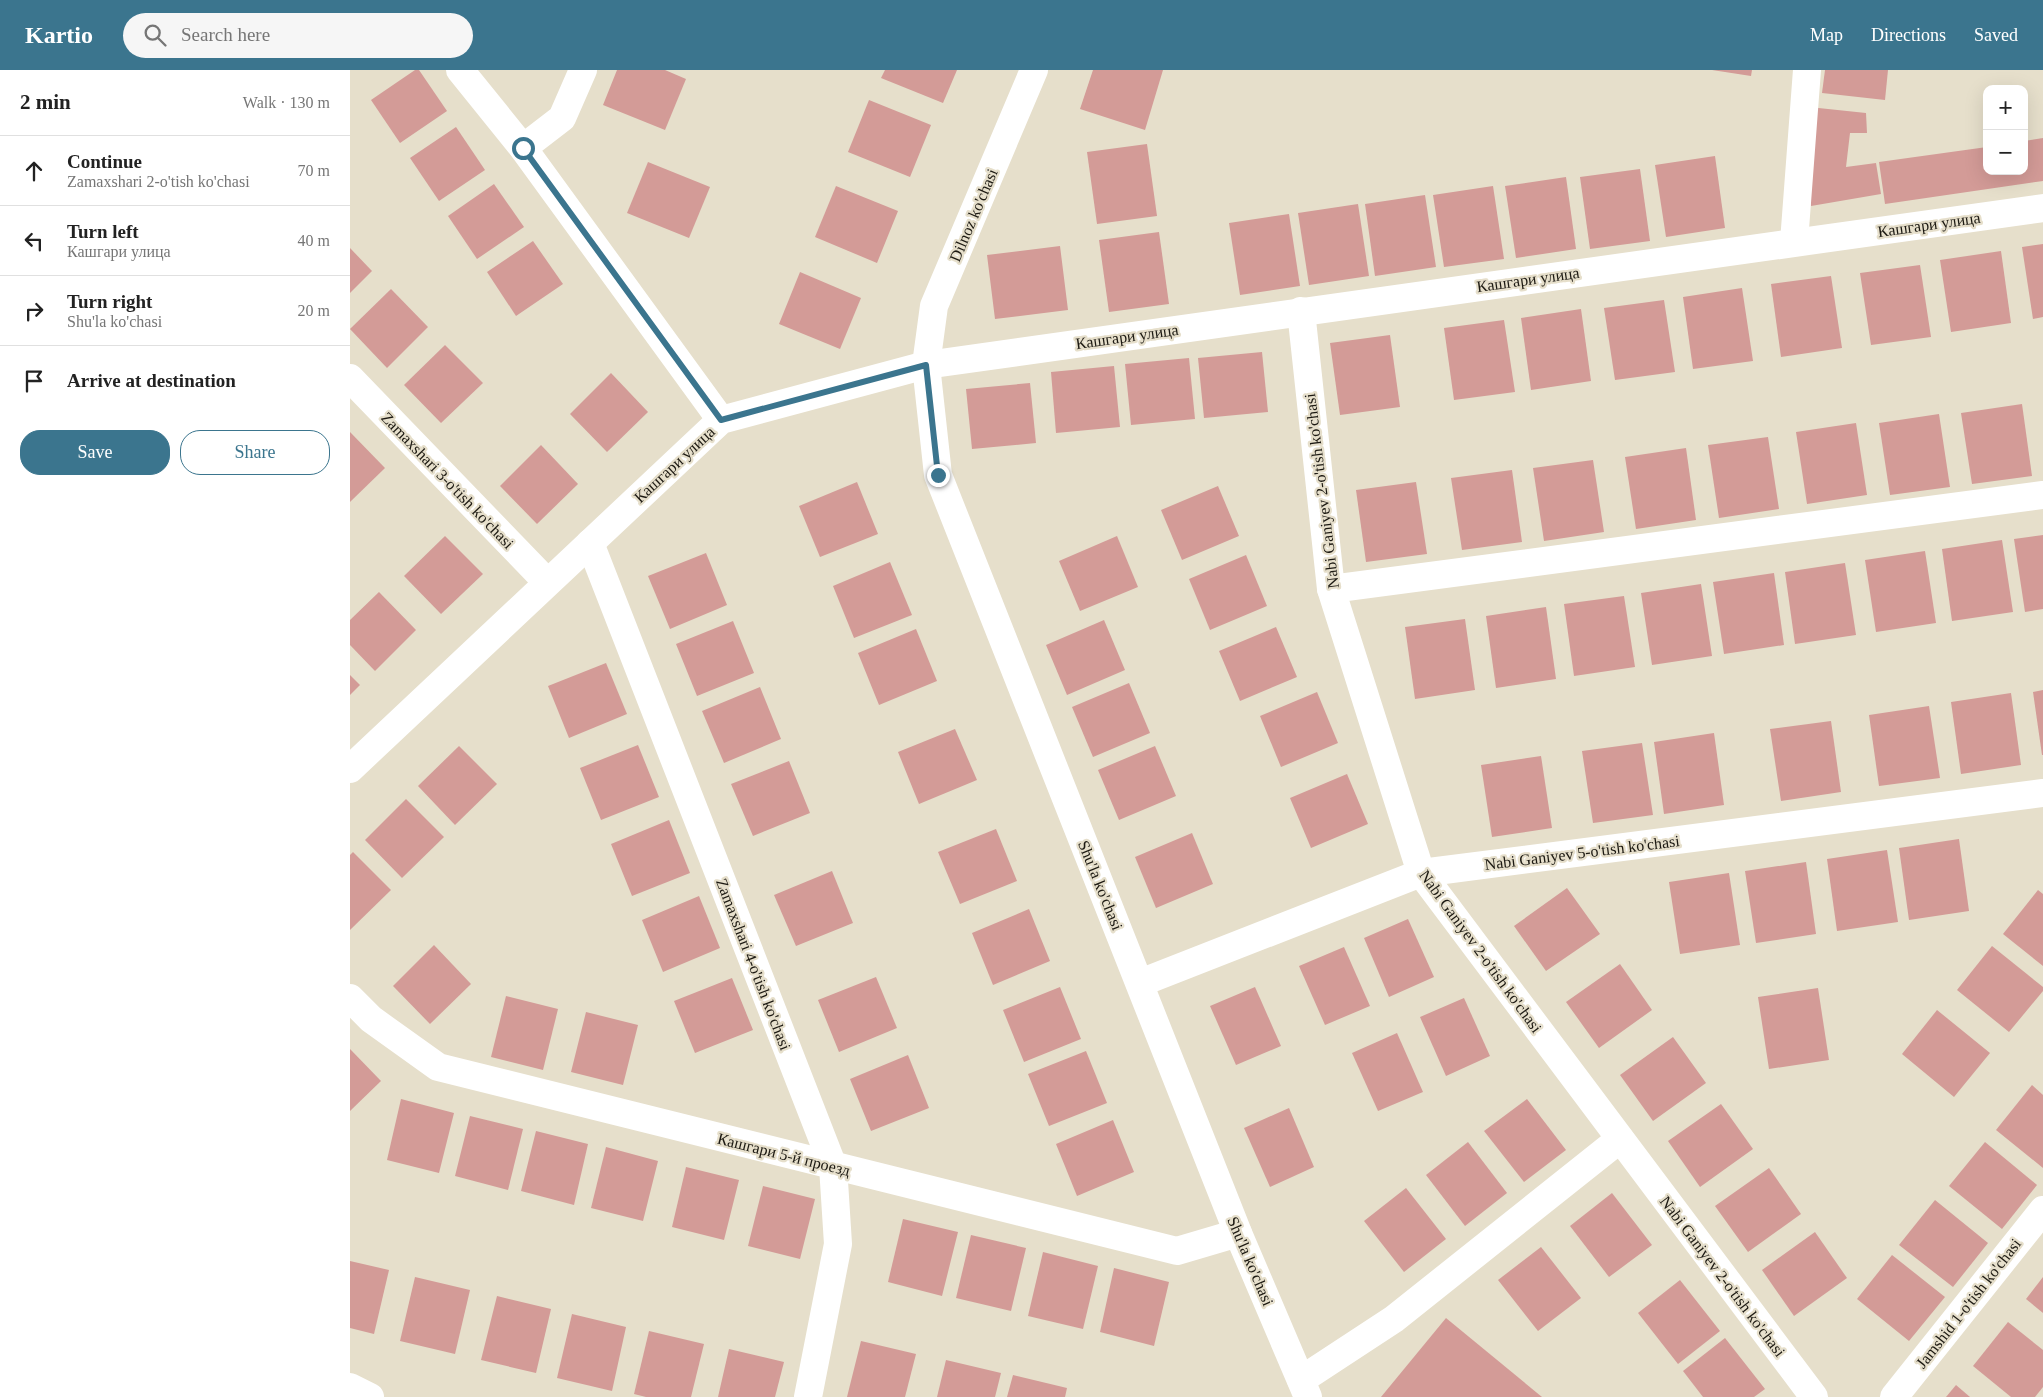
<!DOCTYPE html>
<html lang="en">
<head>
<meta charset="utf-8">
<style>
  :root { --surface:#fff; --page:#f6f6f6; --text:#222; --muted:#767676; --line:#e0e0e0; --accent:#3b758e }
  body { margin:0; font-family:Georgia,serif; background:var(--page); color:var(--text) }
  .controls { position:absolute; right:15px; top:15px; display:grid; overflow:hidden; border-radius:10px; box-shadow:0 5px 20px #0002 }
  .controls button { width:45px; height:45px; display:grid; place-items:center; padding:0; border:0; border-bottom:1px solid var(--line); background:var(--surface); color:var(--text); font:25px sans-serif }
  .stop { position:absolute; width:15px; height:15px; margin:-11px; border:4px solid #3b758e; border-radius:50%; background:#fff }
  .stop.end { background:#3b758e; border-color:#fff; box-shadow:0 1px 5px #0008 }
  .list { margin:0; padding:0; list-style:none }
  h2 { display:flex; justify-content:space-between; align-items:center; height:65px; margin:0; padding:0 20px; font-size:21px }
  h2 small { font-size:16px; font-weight:400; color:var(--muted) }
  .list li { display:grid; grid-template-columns:32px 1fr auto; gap:15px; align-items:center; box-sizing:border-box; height:70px; padding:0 20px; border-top:1px solid var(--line) }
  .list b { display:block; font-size:19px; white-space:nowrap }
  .list p { margin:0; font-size:16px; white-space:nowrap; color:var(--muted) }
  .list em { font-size:16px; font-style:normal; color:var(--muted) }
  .actions { display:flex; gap:10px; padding:15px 20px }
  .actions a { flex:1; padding:11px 0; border:1px solid var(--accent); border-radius:20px; text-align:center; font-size:18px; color:var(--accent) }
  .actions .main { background:var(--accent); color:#fff }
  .icon { flex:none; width:28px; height:28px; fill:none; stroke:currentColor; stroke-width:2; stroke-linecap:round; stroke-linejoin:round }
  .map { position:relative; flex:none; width:1693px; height:1327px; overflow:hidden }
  header { display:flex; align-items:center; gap:30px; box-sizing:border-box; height:70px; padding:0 25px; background:var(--accent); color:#fff }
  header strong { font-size:24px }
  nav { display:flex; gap:28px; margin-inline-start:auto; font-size:18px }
  .search { width:350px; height:45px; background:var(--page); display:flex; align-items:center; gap:12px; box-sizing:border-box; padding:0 18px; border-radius:28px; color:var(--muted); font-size:19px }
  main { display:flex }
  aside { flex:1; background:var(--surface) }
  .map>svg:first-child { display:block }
</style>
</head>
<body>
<header>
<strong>Kartio</strong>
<div class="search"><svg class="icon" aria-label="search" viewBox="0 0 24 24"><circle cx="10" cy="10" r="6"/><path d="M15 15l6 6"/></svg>Search here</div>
<nav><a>Map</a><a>Directions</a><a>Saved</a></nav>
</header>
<main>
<aside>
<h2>2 min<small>Walk · 130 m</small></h2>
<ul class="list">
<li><svg class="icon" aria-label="ahead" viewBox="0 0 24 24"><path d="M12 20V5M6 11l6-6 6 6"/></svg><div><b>Continue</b><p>Zamaxshari 2-o'tish ko'chasi</p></div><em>70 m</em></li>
<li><svg class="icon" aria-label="left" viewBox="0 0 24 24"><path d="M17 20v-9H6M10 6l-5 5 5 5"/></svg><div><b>Turn left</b><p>Кашгари улица</p></div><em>40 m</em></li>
<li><svg class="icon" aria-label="right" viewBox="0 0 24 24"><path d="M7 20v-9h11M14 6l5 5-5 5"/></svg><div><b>Turn right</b><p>Shu'la ko'chasi</p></div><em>20 m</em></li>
<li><svg class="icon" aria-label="arrive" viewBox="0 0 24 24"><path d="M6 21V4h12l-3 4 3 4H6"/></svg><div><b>Arrive at destination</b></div></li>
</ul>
<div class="actions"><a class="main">Save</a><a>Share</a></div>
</aside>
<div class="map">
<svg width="1693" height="1327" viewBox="0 0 1693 1327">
  <rect width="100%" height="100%" fill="#e6dfcb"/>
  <g fill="#d39b97">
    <path d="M 65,0 L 69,0 L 97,41 L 50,73 L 21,30 Z"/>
    <path d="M 267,0 L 315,0 L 336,9 L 315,60 L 253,35 Z"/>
    <path d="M 535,0 L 607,0 L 593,33 L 531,8 Z"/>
    <path d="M 743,0 L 813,0 L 795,60 L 730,39 Z"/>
    <path d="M 1362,0 L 1402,0 L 1401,6 Z"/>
    <path d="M 1475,0 L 1538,0 L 1535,30 L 1472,23 Z"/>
    <path d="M 519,30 L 581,55 L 560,107 L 498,82 Z"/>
    <path d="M 1459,37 L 1516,43 L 1517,63 L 1500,63 L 1496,97 L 1526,93 L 1531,124 L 1461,136 L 1458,103 Z"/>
    <path d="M 106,57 L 135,100 L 89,131 L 60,88 Z"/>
    <path d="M 1693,68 L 1693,111 L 1535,134 L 1529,92 L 1637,77 L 1637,101 L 1674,101 L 1674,71 Z"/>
    <path d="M 797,74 L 807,146 L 747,154 L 737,82 Z"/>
    <path d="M 1365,86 L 1375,158 L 1316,167 L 1305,95 Z"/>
    <path d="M 298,92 L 360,117 L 339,168 L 277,143 Z"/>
    <path d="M 1290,99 L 1300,171 L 1240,179 L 1230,107 Z"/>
    <path d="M 1216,107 L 1226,179 L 1166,188 L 1155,116 Z"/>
    <path d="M 144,114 L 174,157 L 127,189 L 98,146 Z"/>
    <path d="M 486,116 L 548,141 L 527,193 L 465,167 Z"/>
    <path d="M 1143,116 L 1154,189 L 1094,197 L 1083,125 Z"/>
    <path d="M 1075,125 L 1086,197 L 1025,206 L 1015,134 Z"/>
    <path d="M 1008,134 L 1019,206 L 959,215 L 948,143 Z"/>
    <path d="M 939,144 L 950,216 L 890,225 L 879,153 Z"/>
    <path d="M 809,162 L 819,234 L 759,242 L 749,170 Z"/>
    <path d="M 183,171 L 213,214 L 166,246 L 137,202 Z"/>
    <path d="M 1693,174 L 1693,247 L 1683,249 L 1672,177 Z"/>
    <path d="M 710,176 L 718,240 L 645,249 L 637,185 Z"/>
    <path d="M 0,178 L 22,201 L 0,223 Z"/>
    <path d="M 1651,181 L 1661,253 L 1601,262 L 1590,190 Z"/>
    <path d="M 1570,195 L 1581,267 L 1521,275 L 1510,203 Z"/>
    <path d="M 450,202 L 511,228 L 490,279 L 429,254 Z"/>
    <path d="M 1481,206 L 1492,278 L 1431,287 L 1421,214 Z"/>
    <path d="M 1392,218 L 1403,291 L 1343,299 L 1333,227 Z"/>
    <path d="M 41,219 L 78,257 L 37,298 L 0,259 Z"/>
    <path d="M 1314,230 L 1325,302 L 1265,310 L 1254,238 Z"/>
    <path d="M 1231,239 L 1241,311 L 1181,320 L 1171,248 Z"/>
    <path d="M 1154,250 L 1165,322 L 1104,330 L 1094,258 Z"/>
    <path d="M 1040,265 L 1050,337 L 990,345 L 980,273 Z"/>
    <path d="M 95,275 L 133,313 L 91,353 L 54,315 Z"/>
    <path d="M 912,282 L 918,342 L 854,348 L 848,288 Z"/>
    <path d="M 839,288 L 845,349 L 781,355 L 775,294 Z"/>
    <path d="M 764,296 L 770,357 L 706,363 L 701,302 Z"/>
    <path d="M 261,303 L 298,342 L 257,382 L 220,344 Z"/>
    <path d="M 680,313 L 686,373 L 622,379 L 616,319 Z"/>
    <path d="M 1672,334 L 1682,406 L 1622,414 L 1611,343 Z"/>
    <path d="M 1589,344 L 1600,417 L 1540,425 L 1529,353 Z"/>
    <path d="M 1506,353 L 1517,425 L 1457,434 L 1446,362 Z"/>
    <path d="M 0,362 L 35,398 L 0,432 Z"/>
    <path d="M 1418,367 L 1429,439 L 1369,448 L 1358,375 Z"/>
    <path d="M 191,375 L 228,414 L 187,454 L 150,416 Z"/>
    <path d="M 1336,378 L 1346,450 L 1286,459 L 1275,387 Z"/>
    <path d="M 1243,390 L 1254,462 L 1194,471 L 1183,398 Z"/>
    <path d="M 1162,400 L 1172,472 L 1112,480 L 1101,408 Z"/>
    <path d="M 507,412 L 528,464 L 470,487 L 449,436 Z"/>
    <path d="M 1066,412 L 1077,484 L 1016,492 L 1006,420 Z"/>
    <path d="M 868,416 L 889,466 L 832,490 L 811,440 Z"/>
    <path d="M 1693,465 L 1693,539 L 1675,542 L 1664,469 Z"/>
    <path d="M 95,466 L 133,504 L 91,544 L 54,506 Z"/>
    <path d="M 767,466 L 788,517 L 730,541 L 709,491 Z"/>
    <path d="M 1652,470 L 1663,542 L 1602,551 L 1592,479 Z"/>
    <path d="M 1575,481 L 1586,553 L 1526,562 L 1515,490 Z"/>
    <path d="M 356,483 L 377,535 L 320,559 L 298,506 Z"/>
    <path d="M 896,485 L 917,536 L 860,560 L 839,509 Z"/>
    <path d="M 540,492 L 562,545 L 504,568 L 483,516 Z"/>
    <path d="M 1495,493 L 1506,565 L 1445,574 L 1435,502 Z"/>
    <path d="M 1424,503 L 1434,575 L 1374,584 L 1363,512 Z"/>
    <path d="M 1351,514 L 1362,586 L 1302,595 L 1291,523 Z"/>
    <path d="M 29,522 L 66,560 L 25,601 L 0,575 L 0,550 Z"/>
    <path d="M 1274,526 L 1285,597 L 1224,606 L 1214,534 Z"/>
    <path d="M 1196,537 L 1206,609 L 1146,618 L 1136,546 Z"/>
    <path d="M 1115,549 L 1125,620 L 1065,629 L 1055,557 Z"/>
    <path d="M 754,550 L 775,600 L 717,625 L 696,575 Z"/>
    <path d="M 383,551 L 404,603 L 347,626 L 326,574 Z"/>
    <path d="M 926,557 L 947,607 L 890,631 L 869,581 Z"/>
    <path d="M 566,559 L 587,611 L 529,635 L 508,583 Z"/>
    <path d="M 256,593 L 277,644 L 219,668 L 198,616 Z"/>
    <path d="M 0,605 L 10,615 L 0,625 Z"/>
    <path d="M 779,613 L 800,663 L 743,687 L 722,637 Z"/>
    <path d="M 410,617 L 431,669 L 374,693 L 352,641 Z"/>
    <path d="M 1693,620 L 1693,685 L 1692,685 L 1683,622 Z"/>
    <path d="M 967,622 L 988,673 L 931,697 L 910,646 Z"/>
    <path d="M 1661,623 L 1671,695 L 1611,704 L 1601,632 Z"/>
    <path d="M 1579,636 L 1590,708 L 1529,716 L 1519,645 Z"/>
    <path d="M 1481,651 L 1491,722 L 1431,731 L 1420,659 Z"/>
    <path d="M 605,659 L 627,710 L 569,734 L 548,682 Z"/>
    <path d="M 1364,663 L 1374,735 L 1314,744 L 1304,672 Z"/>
    <path d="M 1292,673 L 1303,745 L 1243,753 L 1232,681 Z"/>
    <path d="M 288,675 L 309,727 L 251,750 L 230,698 Z"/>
    <path d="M 109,676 L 147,714 L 105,755 L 68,716 Z"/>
    <path d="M 805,676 L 826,726 L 769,750 L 748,700 Z"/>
    <path d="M 1191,686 L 1202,758 L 1142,767 L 1131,695 Z"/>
    <path d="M 439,691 L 460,743 L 403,766 L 381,714 Z"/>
    <path d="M 997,704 L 1018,754 L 961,778 L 940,728 Z"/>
    <path d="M 56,729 L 94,767 L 52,808 L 15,770 Z"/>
    <path d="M 319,750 L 340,803 L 282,826 L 261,774 Z"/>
    <path d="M 646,759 L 667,811 L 610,834 L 588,782 Z"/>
    <path d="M 842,763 L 863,814 L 806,838 L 785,787 Z"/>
    <path d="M 1609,769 L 1619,841 L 1559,850 L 1549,778 Z"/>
    <path d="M 1537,780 L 1548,852 L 1487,861 L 1477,789 Z"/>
    <path d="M 3,782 L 41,820 L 0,860 L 0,785 Z"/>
    <path d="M 1456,792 L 1466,864 L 1406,873 L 1395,801 Z"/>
    <path d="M 482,801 L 503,853 L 446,876 L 424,825 Z"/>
    <path d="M 1379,803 L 1390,875 L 1330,884 L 1319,812 Z"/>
    <path d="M 1217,818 L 1250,864 L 1196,901 L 1164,856 Z"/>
    <path d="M 1688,820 L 1693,824 L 1693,896 L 1653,864 Z"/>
    <path d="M 349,826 L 370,878 L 313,902 L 292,850 Z"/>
    <path d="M 679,839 L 700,891 L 643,915 L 622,863 Z"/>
    <path d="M 1058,849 L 1084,907 L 1039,927 L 1014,868 Z"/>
    <path d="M 84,875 L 121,914 L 80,954 L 43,916 Z"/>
    <path d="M 1642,876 L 1693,917 L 1693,921 L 1659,962 L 1607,920 Z"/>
    <path d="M 994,877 L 1020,936 L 975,955 L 949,896 Z"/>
    <path d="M 1270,894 L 1302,940 L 1249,978 L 1216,932 Z"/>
    <path d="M 526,907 L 547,958 L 489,982 L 468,930 Z"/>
    <path d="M 382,908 L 403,960 L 345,983 L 324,931 Z"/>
    <path d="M 710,917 L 731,969 L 674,992 L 653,940 Z"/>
    <path d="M 905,917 L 931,976 L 886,995 L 860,936 Z"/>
    <path d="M 1468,918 L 1479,990 L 1419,999 L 1408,927 Z"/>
    <path d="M 156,926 L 208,939 L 193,1000 L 141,987 Z"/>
    <path d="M 1114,928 L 1140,986 L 1096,1006 L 1070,947 Z"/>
    <path d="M 1587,940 L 1640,983 L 1604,1027 L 1552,984 Z"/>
    <path d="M 236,942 L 288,955 L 273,1015 L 221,1002 Z"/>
    <path d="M 1047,963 L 1073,1022 L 1028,1041 L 1002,983 Z"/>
    <path d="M 1323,967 L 1356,1013 L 1303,1051 L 1270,1005 Z"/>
    <path d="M 0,979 L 31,1011 L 0,1041 Z"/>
    <path d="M 736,981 L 757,1033 L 699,1056 L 678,1004 Z"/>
    <path d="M 558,985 L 579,1038 L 521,1061 L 500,1009 Z"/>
    <path d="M 1682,1015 L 1693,1025 L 1693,1098 L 1646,1060 Z"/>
    <path d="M 51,1029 L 104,1043 L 89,1103 L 37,1090 Z"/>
    <path d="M 1177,1029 L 1216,1080 L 1174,1112 L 1134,1061 Z"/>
    <path d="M 1371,1034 L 1403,1079 L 1350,1117 L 1318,1071 Z"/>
    <path d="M 939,1038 L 964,1097 L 920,1117 L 894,1058 Z"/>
    <path d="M 120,1046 L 173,1059 L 158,1120 L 105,1106 Z"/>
    <path d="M 763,1050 L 784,1102 L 727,1126 L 706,1074 Z"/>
    <path d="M 186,1061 L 238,1074 L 224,1135 L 171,1121 Z"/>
    <path d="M 1118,1072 L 1157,1123 L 1115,1156 L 1076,1105 Z"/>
    <path d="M 1635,1072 L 1687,1115 L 1652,1159 L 1599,1116 Z"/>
    <path d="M 256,1077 L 308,1091 L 293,1151 L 241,1138 Z"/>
    <path d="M 336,1097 L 389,1110 L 374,1170 L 322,1157 Z"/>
    <path d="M 1419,1098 L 1451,1144 L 1398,1182 L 1365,1136 Z"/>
    <path d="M 413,1116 L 465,1129 L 450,1189 L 398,1176 Z"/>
    <path d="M 1056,1118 L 1096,1169 L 1054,1202 L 1014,1151 Z"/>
    <path d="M 1262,1123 L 1302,1175 L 1259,1207 L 1220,1156 Z"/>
    <path d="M 1585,1130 L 1638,1173 L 1603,1217 L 1549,1175 Z"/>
    <path d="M 553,1149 L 608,1162 L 592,1226 L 538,1212 Z"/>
    <path d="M 1465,1162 L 1497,1208 L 1444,1246 L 1412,1200 Z"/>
    <path d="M 621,1165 L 676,1178 L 661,1241 L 606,1228 Z"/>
    <path d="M 1191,1177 L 1231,1228 L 1188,1261 L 1148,1210 Z"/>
    <path d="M 693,1182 L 748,1196 L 733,1259 L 678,1246 Z"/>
    <path d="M 1542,1185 L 1595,1227 L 1559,1271 L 1507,1229 Z"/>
    <path d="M 0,1191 L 39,1200 L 24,1264 L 0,1258 Z"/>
    <path d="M 764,1198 L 819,1212 L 804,1276 L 750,1262 Z"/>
    <path d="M 65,1207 L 120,1220 L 105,1284 L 50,1271 Z"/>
    <path d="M 1693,1207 L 1693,1243 L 1676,1229 Z"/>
    <path d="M 1330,1210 L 1370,1261 L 1328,1294 L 1288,1243 Z"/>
    <path d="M 147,1226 L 201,1239 L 186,1303 L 131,1290 Z"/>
    <path d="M 222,1244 L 276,1257 L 262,1321 L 207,1308 Z"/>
    <path d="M 1096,1248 L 1192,1327 L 1031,1327 Z"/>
    <path d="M 1658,1252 L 1693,1280 L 1693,1317 L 1685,1327 L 1661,1327 L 1623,1296 Z"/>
    <path d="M 299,1261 L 354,1274 L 341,1327 L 296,1327 L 284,1324 Z"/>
    <path d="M 1375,1268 L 1415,1319 L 1404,1327 L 1353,1327 L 1333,1301 Z"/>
    <path d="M 511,1271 L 566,1284 L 555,1327 L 497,1327 Z"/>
    <path d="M 379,1279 L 434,1292 L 425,1327 L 368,1327 Z"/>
    <path d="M 596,1290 L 651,1303 L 645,1327 L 587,1327 Z"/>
    <path d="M 663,1305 L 717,1318 L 715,1327 L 657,1327 Z"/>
    <path d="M 1606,1315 L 1620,1327 L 1596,1327 Z"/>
  </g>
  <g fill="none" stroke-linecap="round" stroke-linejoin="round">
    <g stroke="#fff" stroke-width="28">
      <path d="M 110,0 L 173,78 L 371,350"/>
      <path d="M 684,0 L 584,236 L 576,295 L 588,405 L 888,1163 L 958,1327"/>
      <path d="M 173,78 L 212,48 L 233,0"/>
      <path d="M 1444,172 L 1457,0"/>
      <path d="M 951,241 L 981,519 L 1071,803 L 1464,1327"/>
      <path d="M 0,308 L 197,512"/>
      <path d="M 240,473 L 483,1096 L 488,1174 L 458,1327"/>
      <path d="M 981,519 L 1693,425"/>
      <path d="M 0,699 L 371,350 L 576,295 L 1693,138"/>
      <path d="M 790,913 L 1071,803 L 1693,723"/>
      <path d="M 0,928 L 21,949 L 88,997 L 827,1181 L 888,1163"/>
      <path d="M 951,1310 L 1044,1249 L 1270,1069"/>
      <path d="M 0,1317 L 20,1327"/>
      <path d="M 1544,1327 L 1693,1140"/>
    </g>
  </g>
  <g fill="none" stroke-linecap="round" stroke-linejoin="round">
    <path stroke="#3b758e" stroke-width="6" d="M 173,78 L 371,350 L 576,295 L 588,405"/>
  </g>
  <g text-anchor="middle" stroke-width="4.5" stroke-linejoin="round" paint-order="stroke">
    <g font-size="16" fill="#1c1912" stroke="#e6dfcb">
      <text transform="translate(623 145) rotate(-67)" y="6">Dilnoz ko'chasi</text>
      <text transform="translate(1579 154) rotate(-8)" y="6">Кашгари улица</text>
      <text transform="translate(1178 209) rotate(-8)" y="6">Кашгари улица</text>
      <text transform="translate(777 266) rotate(-8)" y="6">Кашгари улица</text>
      <text transform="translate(324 394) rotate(-43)" y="6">Кашгари улица</text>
      <text transform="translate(98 410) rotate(46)" y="6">Zamaxshari 3-o'tish ko'chasi</text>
      <text transform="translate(971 421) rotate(-97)" y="6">Nabi Ganiyev 2-o'tish ko'chasi</text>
      <text transform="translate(1232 782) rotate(-7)" y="6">Nabi Ganiyev 5-o'tish ko'chasi</text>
      <text transform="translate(751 815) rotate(68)" y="6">Shu'la ko'chasi</text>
      <text transform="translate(1131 881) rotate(54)" y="6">Nabi Ganiyev 2-o'tish ko'chasi</text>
      <text transform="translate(404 894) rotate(69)" y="6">Zamaxshari 4-o'tish ko'chasi</text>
      <text transform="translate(434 1084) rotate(14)" y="6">Кашгари 5-й проезд</text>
      <text transform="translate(901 1191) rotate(67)" y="6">Shu'la ko'chasi</text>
      <text transform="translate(1373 1206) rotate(53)" y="6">Nabi Ganiyev 2-o'tish ko'chasi</text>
      <text transform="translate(1618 1233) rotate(-52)" y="6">Jamshid 1-o'tish ko'chasi</text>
    </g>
  </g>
</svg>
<div class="controls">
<button>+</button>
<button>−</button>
</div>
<div class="stop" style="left:173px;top:78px"></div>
<div class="stop end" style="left:588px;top:405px"></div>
</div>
</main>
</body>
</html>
